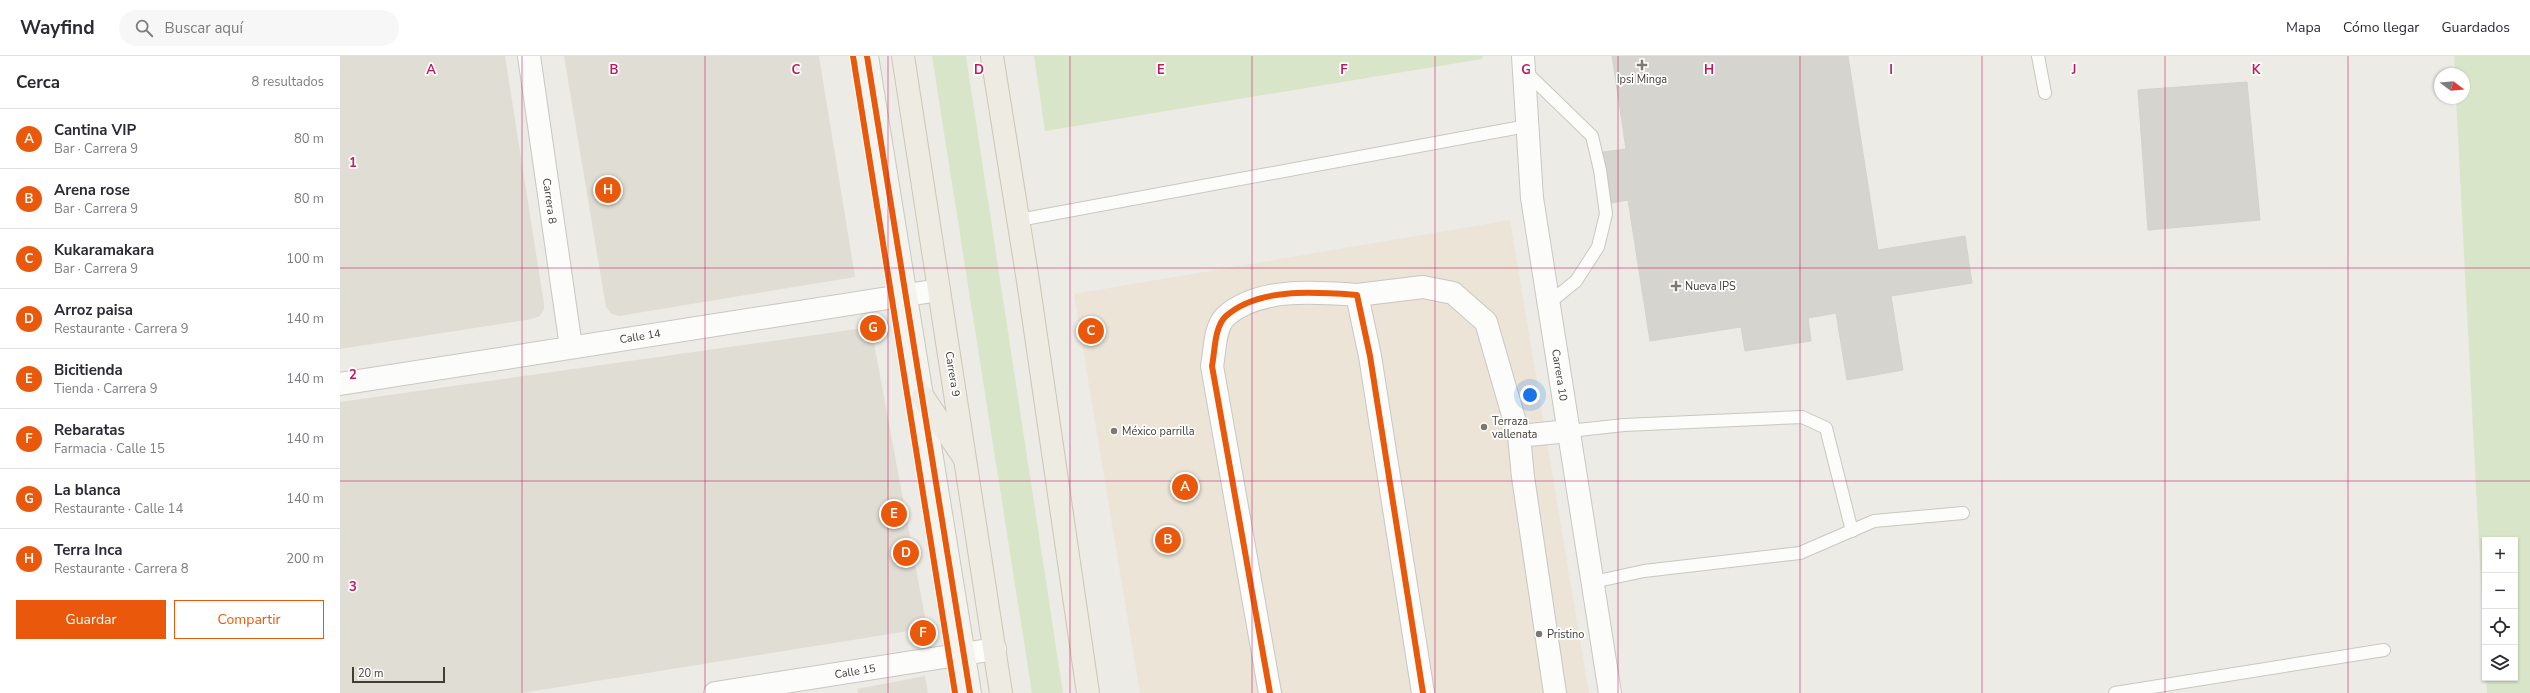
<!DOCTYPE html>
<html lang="es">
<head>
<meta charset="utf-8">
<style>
  :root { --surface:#fff; --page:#f7f7f7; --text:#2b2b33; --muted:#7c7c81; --line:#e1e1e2; --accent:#ea580c }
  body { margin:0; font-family:"Nunito Sans",sans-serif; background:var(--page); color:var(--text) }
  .controls { position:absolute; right:12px; bottom:12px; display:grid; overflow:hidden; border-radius:0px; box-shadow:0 1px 3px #0004 }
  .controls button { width:36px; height:36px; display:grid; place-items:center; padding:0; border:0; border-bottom:1px solid var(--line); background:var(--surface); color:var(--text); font:20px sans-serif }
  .compass { position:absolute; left:2094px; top:12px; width:36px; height:36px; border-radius:50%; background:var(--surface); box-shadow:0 1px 3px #0004; rotate:106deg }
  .scale { position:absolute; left:12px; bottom:10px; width:93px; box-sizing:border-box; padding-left:4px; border:2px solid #413c34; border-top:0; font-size:11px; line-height:14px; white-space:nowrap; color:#413c34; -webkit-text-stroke:3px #fff; paint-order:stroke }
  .you { position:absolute; left:1190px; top:339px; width:14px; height:14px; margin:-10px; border:3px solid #fff; border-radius:50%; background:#1a73e8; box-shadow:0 0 0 6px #1a73e833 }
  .badge { display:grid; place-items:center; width:26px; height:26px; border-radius:50%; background:var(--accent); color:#fff; font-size:13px; font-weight:700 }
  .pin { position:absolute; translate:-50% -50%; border:2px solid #fff; box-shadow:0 1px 4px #0006 }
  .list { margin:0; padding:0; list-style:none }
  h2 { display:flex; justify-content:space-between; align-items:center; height:52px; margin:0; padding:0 16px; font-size:17px }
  h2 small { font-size:13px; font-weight:400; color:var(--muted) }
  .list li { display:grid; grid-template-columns:26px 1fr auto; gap:12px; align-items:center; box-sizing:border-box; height:60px; padding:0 16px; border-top:1px solid var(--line) }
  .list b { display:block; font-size:15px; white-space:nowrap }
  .list p { margin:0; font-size:13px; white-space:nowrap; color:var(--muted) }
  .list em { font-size:13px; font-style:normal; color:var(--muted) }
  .actions { display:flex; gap:8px; padding:12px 16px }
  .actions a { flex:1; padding:9px 0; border:1px solid var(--accent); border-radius:0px; text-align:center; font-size:14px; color:var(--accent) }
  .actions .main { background:var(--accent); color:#fff }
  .icon { flex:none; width:22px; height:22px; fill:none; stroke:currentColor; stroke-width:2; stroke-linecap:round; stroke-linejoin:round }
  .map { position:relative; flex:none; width:2190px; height:637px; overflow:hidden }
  header { display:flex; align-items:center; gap:24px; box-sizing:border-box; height:56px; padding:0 20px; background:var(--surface); border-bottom:1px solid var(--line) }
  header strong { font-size:19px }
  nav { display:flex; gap:22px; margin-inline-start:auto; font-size:14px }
  .search { width:280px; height:36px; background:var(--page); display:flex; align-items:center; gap:10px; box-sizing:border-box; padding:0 14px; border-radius:22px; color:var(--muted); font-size:15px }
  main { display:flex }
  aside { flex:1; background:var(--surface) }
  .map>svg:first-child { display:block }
</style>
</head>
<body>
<header>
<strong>Wayfind</strong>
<div class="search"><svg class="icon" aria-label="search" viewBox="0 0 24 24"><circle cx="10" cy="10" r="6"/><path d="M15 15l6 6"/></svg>Buscar aquí</div>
<nav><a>Mapa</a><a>Cómo llegar</a><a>Guardados</a></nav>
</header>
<main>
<aside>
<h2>Cerca<small>8 resultados</small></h2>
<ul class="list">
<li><span class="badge">A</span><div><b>Cantina VIP</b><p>Bar · Carrera 9</p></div><em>80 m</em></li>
<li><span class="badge">B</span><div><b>Arena rose</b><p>Bar · Carrera 9</p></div><em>80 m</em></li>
<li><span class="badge">C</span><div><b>Kukaramakara</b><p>Bar · Carrera 9</p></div><em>100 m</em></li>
<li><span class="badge">D</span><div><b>Arroz paisa</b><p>Restaurante · Carrera 9</p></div><em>140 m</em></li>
<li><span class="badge">E</span><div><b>Bicitienda</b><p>Tienda · Carrera 9</p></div><em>140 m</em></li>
<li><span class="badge">F</span><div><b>Rebaratas</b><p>Farmacia · Calle 15</p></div><em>140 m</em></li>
<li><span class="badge">G</span><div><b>La blanca</b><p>Restaurante · Calle 14</p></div><em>140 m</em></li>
<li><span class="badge">H</span><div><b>Terra Inca</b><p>Restaurante · Carrera 8</p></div><em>200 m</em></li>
</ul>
<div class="actions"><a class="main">Guardar</a><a>Compartir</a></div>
</aside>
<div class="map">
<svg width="2190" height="637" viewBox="0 0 2190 637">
  <rect width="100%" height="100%" fill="#ecebe6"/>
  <g fill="#e0ddd4">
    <path d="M 0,0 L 165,0 L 204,248 L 204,253 L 200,260 L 192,263 L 0,293 Z"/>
    <path d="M 224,0 L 479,0 L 515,221 L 279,260 L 272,258 L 266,251 Z"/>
    <path d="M 531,271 L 587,572 L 182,637 L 0,637 L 0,346 Z"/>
    <path d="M 585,620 L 588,637 L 518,637 L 517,633 Z"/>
  </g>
  <path fill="#ebe4d7" d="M 1170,164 L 1249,637 L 800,637 L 734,238 Z"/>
  <g fill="#d9e5c8">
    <path d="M 592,0 L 626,0 L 723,637 L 692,637 Z"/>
    <path d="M 694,0 L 1143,0 L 1142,3 L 705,75 Z"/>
    <path d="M 2114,0 L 2190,0 L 2190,637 L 2147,637 L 2146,622 L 2175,622 L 2175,484 L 2145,484 L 2145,606 L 2116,42 L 2124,42 L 2124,18 L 2115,18 Z"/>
  </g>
  <g fill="#d6d4cf" stroke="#d4d2cc">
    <path d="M 1272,0 L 1508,0 L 1538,194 L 1625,180 L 1632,227 L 1551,240 L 1563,314 L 1507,324 L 1496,257 L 1468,262 L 1471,285 L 1405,295 L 1401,271 L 1310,285 L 1288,144 L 1271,147 L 1263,96 L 1286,93 Z"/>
    <path d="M 1907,26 L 1920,164 L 1808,174 L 1798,34 Z"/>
  </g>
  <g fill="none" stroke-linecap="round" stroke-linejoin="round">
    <defs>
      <g id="lane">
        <path d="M 1698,0 L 1705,37"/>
        <path d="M 1185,15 L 1252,80 L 1260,114 L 1266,158 L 1258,191 L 1236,225 L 1209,247"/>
        <path d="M 679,164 L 1187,70"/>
        <path d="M 1229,375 L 1284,369 L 1462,361 L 1486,372 L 1512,475"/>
        <path d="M 1253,526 L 1304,515 L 1460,497 L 1534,465 L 1623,457"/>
        <path d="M 1775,637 L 2044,594"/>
      </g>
      <g id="street">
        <path d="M 189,0 L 231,291"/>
        <path d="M 1183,0 L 1192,142 L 1270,637"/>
        <path d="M 1017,239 L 1083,231 L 1113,237 L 1146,266 L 1179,380"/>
        <path d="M 0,328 L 599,234"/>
        <path d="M 375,637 L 655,593"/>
        <path d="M 930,637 L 872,310 C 875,296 874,271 886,260 C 919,231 976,236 1017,239 L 1030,300 L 1083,637"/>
        <path d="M 1215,637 L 1183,421 L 1179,380 L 1229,375"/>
      </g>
      <path id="secondary" d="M 527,0 L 630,637"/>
      <g id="primary">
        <path d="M 563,0 L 661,637"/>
        <path d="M 652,0 L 688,225 L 748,637"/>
        <path d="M 583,341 L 623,400"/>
      </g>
    </defs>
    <use href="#lane" stroke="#c9c7c2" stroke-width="14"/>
    <use href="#street" stroke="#c9c7c2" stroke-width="24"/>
    <use href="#secondary" stroke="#cac8be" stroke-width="24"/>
    <use href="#primary" stroke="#cdc6b6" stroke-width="24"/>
    <use href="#lane" stroke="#fcfcfb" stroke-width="12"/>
    <use href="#street" stroke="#fcfcfb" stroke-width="22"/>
    <use href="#secondary" stroke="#f4f3ed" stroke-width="22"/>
    <use href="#primary" stroke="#eeebe3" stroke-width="22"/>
    <defs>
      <g id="cycleway">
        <path d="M 513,0 L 615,637"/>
        <path d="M 527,0 L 630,637"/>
        <path d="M 930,637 L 872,310 C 875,296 874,271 886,260 C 919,231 976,236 1017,239 L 1030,300 L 1083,637"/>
      </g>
    </defs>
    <use href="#cycleway" stroke="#fff" stroke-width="8"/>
    <use href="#cycleway" stroke="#e8590c" stroke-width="6"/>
  </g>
  <path fill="none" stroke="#c2185b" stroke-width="1" stroke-opacity="0.55" d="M 182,0 L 182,637M 365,0 L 365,637M 548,0 L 548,637M 730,0 L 730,637M 912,0 L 912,637M 1095,0 L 1095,637M 1278,0 L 1278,637M 1460,0 L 1460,637M 1642,0 L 1642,637M 1825,0 L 1825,637M 2008,0 L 2008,637M 0,212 L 2190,212M 0,425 L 2190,425"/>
  <g fill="#7d7972" stroke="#fff" stroke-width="1.5">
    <path d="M1300 3h4v4h4v4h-4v4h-4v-4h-4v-4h4z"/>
    <path d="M1334 224h4v4h4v4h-4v4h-4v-4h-4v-4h4z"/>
    <circle cx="1144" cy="371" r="4"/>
    <circle cx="774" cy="375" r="4"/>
    <circle cx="1199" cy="578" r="4"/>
  </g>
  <g text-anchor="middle" stroke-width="3.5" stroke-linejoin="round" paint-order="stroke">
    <g font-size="11" fill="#413c34" stroke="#fff" text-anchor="start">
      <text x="1302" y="27" text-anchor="middle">Ipsi Minga</text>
      <text x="1345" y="234">Nueva IPS</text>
      <text x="1152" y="369">Terraza<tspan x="1152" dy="13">vallenata</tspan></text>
      <text x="782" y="379">México parrilla</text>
      <text x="1207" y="582">Pristino</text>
    </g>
    <g font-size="11" fill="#413c34" stroke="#fff">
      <text transform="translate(210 145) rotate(82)" y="4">Carrera 8</text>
      <text transform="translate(300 280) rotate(-9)" y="4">Calle 14</text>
      <text transform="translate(613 318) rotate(81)" y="4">Carrera 9</text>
      <text transform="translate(1220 319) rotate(81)" y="4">Carrera 10</text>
      <text transform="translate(515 615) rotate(-9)" y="4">Calle 15</text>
    </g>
  </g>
  <g font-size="13" text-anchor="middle" font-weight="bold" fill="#c2185b" stroke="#fff" stroke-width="3.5" stroke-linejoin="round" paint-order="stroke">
    <text x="91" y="18">A</text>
    <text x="274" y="18">B</text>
    <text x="456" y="18">C</text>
    <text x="639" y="18">D</text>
    <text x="821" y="18">E</text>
    <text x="1004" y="18">F</text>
    <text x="1186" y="18">G</text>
    <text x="1369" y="18">H</text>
    <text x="1551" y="18">I</text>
    <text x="1734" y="18">J</text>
    <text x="1916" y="18">K</text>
    <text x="13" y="111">1</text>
    <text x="13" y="323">2</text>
    <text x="13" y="535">3</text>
  </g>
</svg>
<div class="controls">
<button>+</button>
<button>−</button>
<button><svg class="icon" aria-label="locate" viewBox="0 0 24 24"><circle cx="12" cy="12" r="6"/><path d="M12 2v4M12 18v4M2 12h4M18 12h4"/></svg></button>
<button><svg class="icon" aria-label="layers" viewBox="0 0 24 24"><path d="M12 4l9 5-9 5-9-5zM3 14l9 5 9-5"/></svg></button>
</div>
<svg class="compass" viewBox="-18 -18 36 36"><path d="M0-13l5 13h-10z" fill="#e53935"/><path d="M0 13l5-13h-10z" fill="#7c7c81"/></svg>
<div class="scale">20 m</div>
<div class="you"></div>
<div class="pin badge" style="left:845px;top:431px">A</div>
<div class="pin badge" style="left:828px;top:484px">B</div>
<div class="pin badge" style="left:751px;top:275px">C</div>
<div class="pin badge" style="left:566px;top:497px">D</div>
<div class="pin badge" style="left:554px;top:458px">E</div>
<div class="pin badge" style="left:583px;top:577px">F</div>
<div class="pin badge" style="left:533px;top:272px">G</div>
<div class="pin badge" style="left:268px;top:134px">H</div>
</div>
</main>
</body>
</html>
